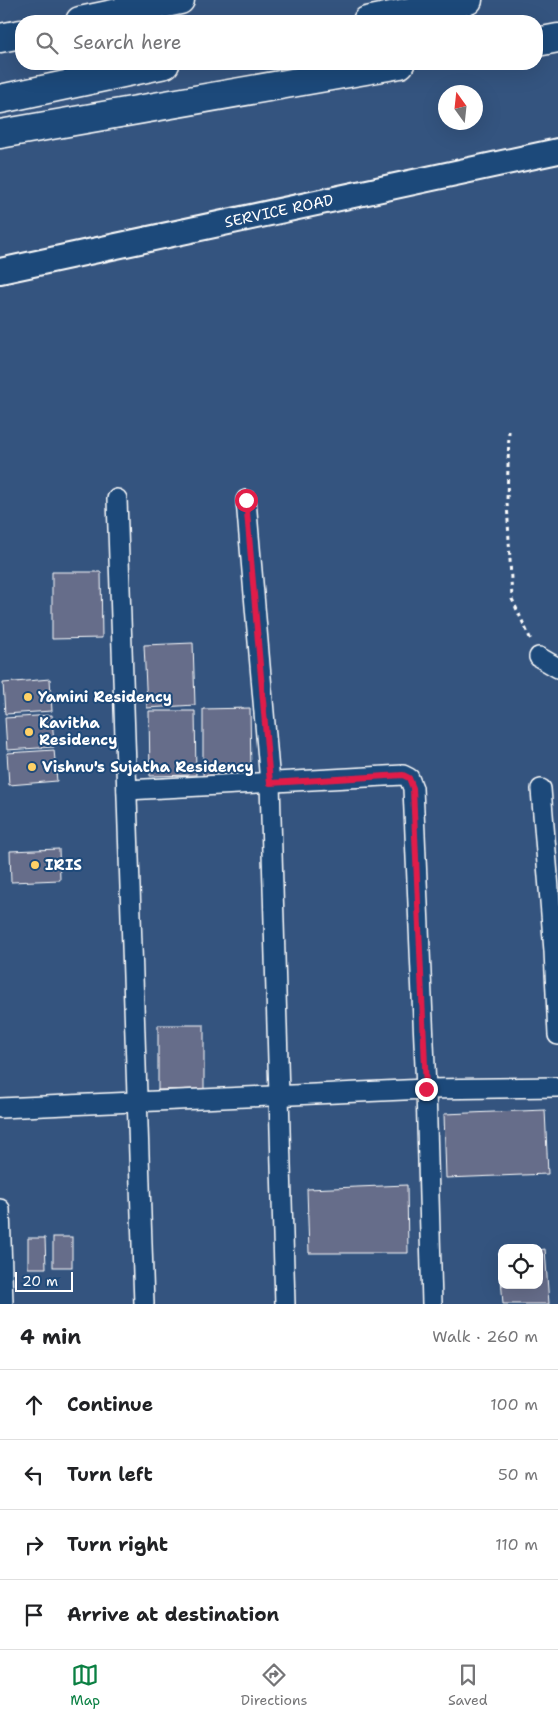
<!DOCTYPE html>
<html lang="en">
<head>
<meta charset="utf-8">
<style>
  :root { --surface:#fff; --page:#f6f6f6; --text:#202124; --muted:#757577; --line:#e0e0e0; --accent:#0b8043 }
  body { margin:0; font-family:"Shantell Sans",sans-serif; background:var(--page); color:var(--text) }
  .controls { position:absolute; right:15px; bottom:15px; display:grid; overflow:hidden; border-radius:10px; box-shadow:0 5px 20px #0002 }
  .controls button { width:45px; height:45px; display:grid; place-items:center; padding:0; border:0; border-bottom:1px solid var(--line); background:var(--surface); color:var(--text); font:25px sans-serif }
  .compass { position:absolute; left:438px; top:85px; width:45px; height:45px; border-radius:50%; background:var(--surface); box-shadow:0 5px 20px #0002; rotate:345deg }
  .scale { position:absolute; left:15px; bottom:12px; width:58px; box-sizing:border-box; padding-left:5px; border:2px solid #fff; border-top:0; font-size:14px; line-height:18px; white-space:nowrap; color:#fff; -webkit-text-stroke:4px #1f4a7a; paint-order:stroke }
  .stop { position:absolute; width:15px; height:15px; margin:-11px; border:4px solid #e11d48; border-radius:50%; background:#fff }
  .stop.end { background:#e11d48; border-color:#fff; box-shadow:0 1px 5px #0008 }
  .list { margin:0; padding:0; list-style:none }
  h2 { display:flex; justify-content:space-between; align-items:center; height:65px; margin:0; padding:0 20px; font-size:21px }
  h2 small { font-size:16px; font-weight:400; color:var(--muted) }
  .list li { display:grid; grid-template-columns:32px 1fr auto; gap:15px; align-items:center; box-sizing:border-box; height:70px; padding:0 20px; border-top:1px solid var(--line) }
  .list b { display:block; font-size:19px; white-space:nowrap }
  .list em { font-size:16px; font-style:normal; color:var(--muted) }
  .icon { flex:none; width:28px; height:28px; fill:none; stroke:currentColor; stroke-width:2; stroke-linecap:round; stroke-linejoin:round }
  .map { position:relative; flex:none; width:558px; height:1304px; overflow:hidden }
  .search { position:absolute; background:var(--surface); box-shadow:0 5px 20px #0002; left:15px; right:15px; top:15px; height:55px; display:flex; align-items:center; gap:12px; box-sizing:border-box; padding:0 18px; border-radius:20px; color:var(--muted); font-size:19px }
  .sheet { height:345px; background:var(--surface) }
  nav { display:flex; justify-content:space-around; align-items:center; box-sizing:border-box; height:70px; border-top:1px solid var(--line); background:var(--surface); font-size:14px; color:var(--muted) }
  nav a { display:grid; justify-items:center; gap:2px }
  nav .on { color:var(--accent) }
  .map>svg:first-child { display:block }
</style>
</head>
<body>
<div class="map">
<svg width="558" height="1304" viewBox="0 0 558 1304">
  <rect width="100%" height="100%" fill="#34547f"/>
  <filter id="ink" filterUnits="userSpaceOnUse"><feTurbulence type="fractalNoise" baseFrequency=".02" numOctaves="2"/><feDisplacementMap in="SourceGraphic" scale="10" xChannelSelector="R" yChannelSelector="G"/><feConvolveMatrix kernelMatrix="1 2 1 2 8 2 1 2 1" color-interpolation-filters="sRGB"/></filter>
  <g filter="url(#ink)">
    <g fill="#666d8a" stroke="#fff">
      <path d="M 52,572 L 101,572 L 102,638 L 52,639 Z"/>
      <path d="M 193,643 L 195,705 L 147,708 L 144,645 Z"/>
      <path d="M 50,679 L 52,711 L 5,714 L 3,683 Z"/>
      <path d="M 250,708 L 251,775 L 203,776 L 203,709 Z"/>
      <path d="M 149,711 L 195,711 L 196,775 L 150,776 Z"/>
      <path d="M 52,715 L 54,747 L 7,750 L 5,718 Z"/>
      <path d="M 54,750 L 57,781 L 9,785 L 7,753 Z"/>
      <path d="M 59,849 L 60,880 L 11,882 L 10,851 Z"/>
      <path d="M 158,1025 L 204,1025 L 204,1089 L 158,1090 Z"/>
      <path d="M 545,1110 L 548,1174 L 446,1178 L 444,1114 Z"/>
      <path d="M 407,1185 L 408,1253 L 309,1253 L 307,1189 Z"/>
      <rect x="53" y="1237" width="19" height="30"/>
      <path d="M 28,1238 L 45,1238 L 46,1268 L 28,1268 Z"/>
      <path d="M 545,1249 L 549,1304 L 503,1304 L 499,1253 L 502,1253 L 502,1285 L 539,1285 L 539,1250 Z"/>
    </g>
    <g fill="none" stroke-linecap="round" stroke-linejoin="round">
      <defs>
        <g id="minor">
          <path d="M 117,499 L 144,1304"/>
          <path d="M 246,500 L 270,783 L 285,1304"/>
          <path d="M 539,657 L 558,668"/>
          <path d="M 541,789 L 554,951 L 558,1035"/>
          <path d="M 127,790 L 403,775 L 409,778 L 413,788 L 426,1089 L 432,1304"/>
          <path d="M 0,1108 L 426,1089 L 558,1087"/>
          <path d="M 0,1209 L 3,1304"/>
        </g>
        <path id="major" d="M 0,271 L 558,151"/>
        <g id="highway">
          <path d="M 80,21 L 180,0"/>
          <path d="M 367,21 L 468,0"/>
          <path d="M 0,38 L 21,34"/>
          <path d="M 537,42 L 558,38"/>
          <path d="M 0,99 L 165,64"/>
          <path d="M 0,134 L 400,64"/>
        </g>
      </defs>
      <use href="#minor" stroke="#fff" stroke-width="22"/>
      <use href="#major" stroke="#fff" stroke-width="28"/>
      <use href="#highway" stroke="#fff" stroke-width="31"/>
      <path stroke="#fff" stroke-width="3" stroke-dasharray="4 4" stroke-linecap="butt" d="M 509,431 L 507,501 L 512,599 L 531,640"/>
      <use href="#minor" stroke="#1f4a7a" stroke-width="19"/>
      <use href="#major" stroke="#1f4a7a" stroke-width="24"/>
      <use href="#highway" stroke="#1f4a7a" stroke-width="28"/>
    </g>
  </g>
  <g fill="none" stroke-linecap="round" stroke-linejoin="round" filter="url(#ink)">
    <path stroke="#e11d48" stroke-width="6" d="M 246,500 L 270,783 L 403,775 L 409,778 L 413,788 L 426,1089"/>
  </g>
  <g fill="#ffd166" stroke="#1f4a7a" stroke-width="2">
    <circle cx="28" cy="697" r="5"/>
    <circle cx="29" cy="732" r="5"/>
    <circle cx="32" cy="767" r="5"/>
    <circle cx="35" cy="865" r="5"/>
  </g>
  <g text-anchor="middle" stroke-width="4" stroke-linejoin="round" paint-order="stroke">
    <g font-size="15" fill="#fff" stroke="#1f4a7a">
      <text transform="translate(279 211) rotate(-12)" y="5">SERVICE ROAD</text>
    </g>
    <g font-size="15" font-weight="bold" fill="#fff" stroke="#1f4a7a" text-anchor="start">
      <text x="38" y="702">Yamini Residency</text>
      <text x="39" y="728">Kavitha<tspan x="39" dy="17">Residency</tspan></text>
      <text x="42" y="772">Vishnu's Sujatha Residency</text>
      <text x="45" y="870">IRIS</text>
    </g>
  </g>
</svg>
<div class="controls">
<button><svg class="icon" aria-label="locate" viewBox="0 0 24 24"><circle cx="12" cy="12" r="6"/><path d="M12 2v4M12 18v4M2 12h4M18 12h4"/></svg></button>
</div>
<svg class="compass" viewBox="-18 -18 36 36"><path d="M0-13l5 13h-10z" fill="#e53935"/><path d="M0 13l5-13h-10z" fill="#757577"/></svg>
<div class="scale">20 m</div>
<div class="stop" style="left:246px;top:500px"></div>
<div class="stop end" style="left:426px;top:1089px"></div>
<div class="search"><svg class="icon" aria-label="search" viewBox="0 0 24 24"><circle cx="10" cy="10" r="6"/><path d="M15 15l6 6"/></svg>Search here</div>
</div>
<section class="sheet">
<h2>4 min<small>Walk · 260 m</small></h2>
<ul class="list">
<li><svg class="icon" aria-label="ahead" viewBox="0 0 24 24"><path d="M12 20V5M6 11l6-6 6 6"/></svg><div><b>Continue</b></div><em>100 m</em></li>
<li><svg class="icon" aria-label="left" viewBox="0 0 24 24"><path d="M17 20v-9H6M10 6l-5 5 5 5"/></svg><div><b>Turn left</b></div><em>50 m</em></li>
<li><svg class="icon" aria-label="right" viewBox="0 0 24 24"><path d="M7 20v-9h11M14 6l5 5-5 5"/></svg><div><b>Turn right</b></div><em>110 m</em></li>
<li><svg class="icon" aria-label="arrive" viewBox="0 0 24 24"><path d="M6 21V4h12l-3 4 3 4H6"/></svg><div><b>Arrive at destination</b></div></li>
</ul>
</section>
<nav>
<a class="on"><svg class="icon" aria-label="map" viewBox="0 0 24 24"><path d="M3 6l6-2 6 2 6-2v14l-6 2-6-2-6 2zM9 4v14M15 6v14"/></svg>Map</a>
<a><svg class="icon" aria-label="directions" viewBox="0 0 24 24"><path d="M12 3l9 9-9 9-9-9zM9 14v-3h6M13 9l2 2-2 2"/></svg>Directions</a>
<a><svg class="icon" aria-label="saved" viewBox="0 0 24 24"><path d="M7 4h10v16l-5-4-5 4z"/></svg>Saved</a>
</nav>
</body>
</html>
